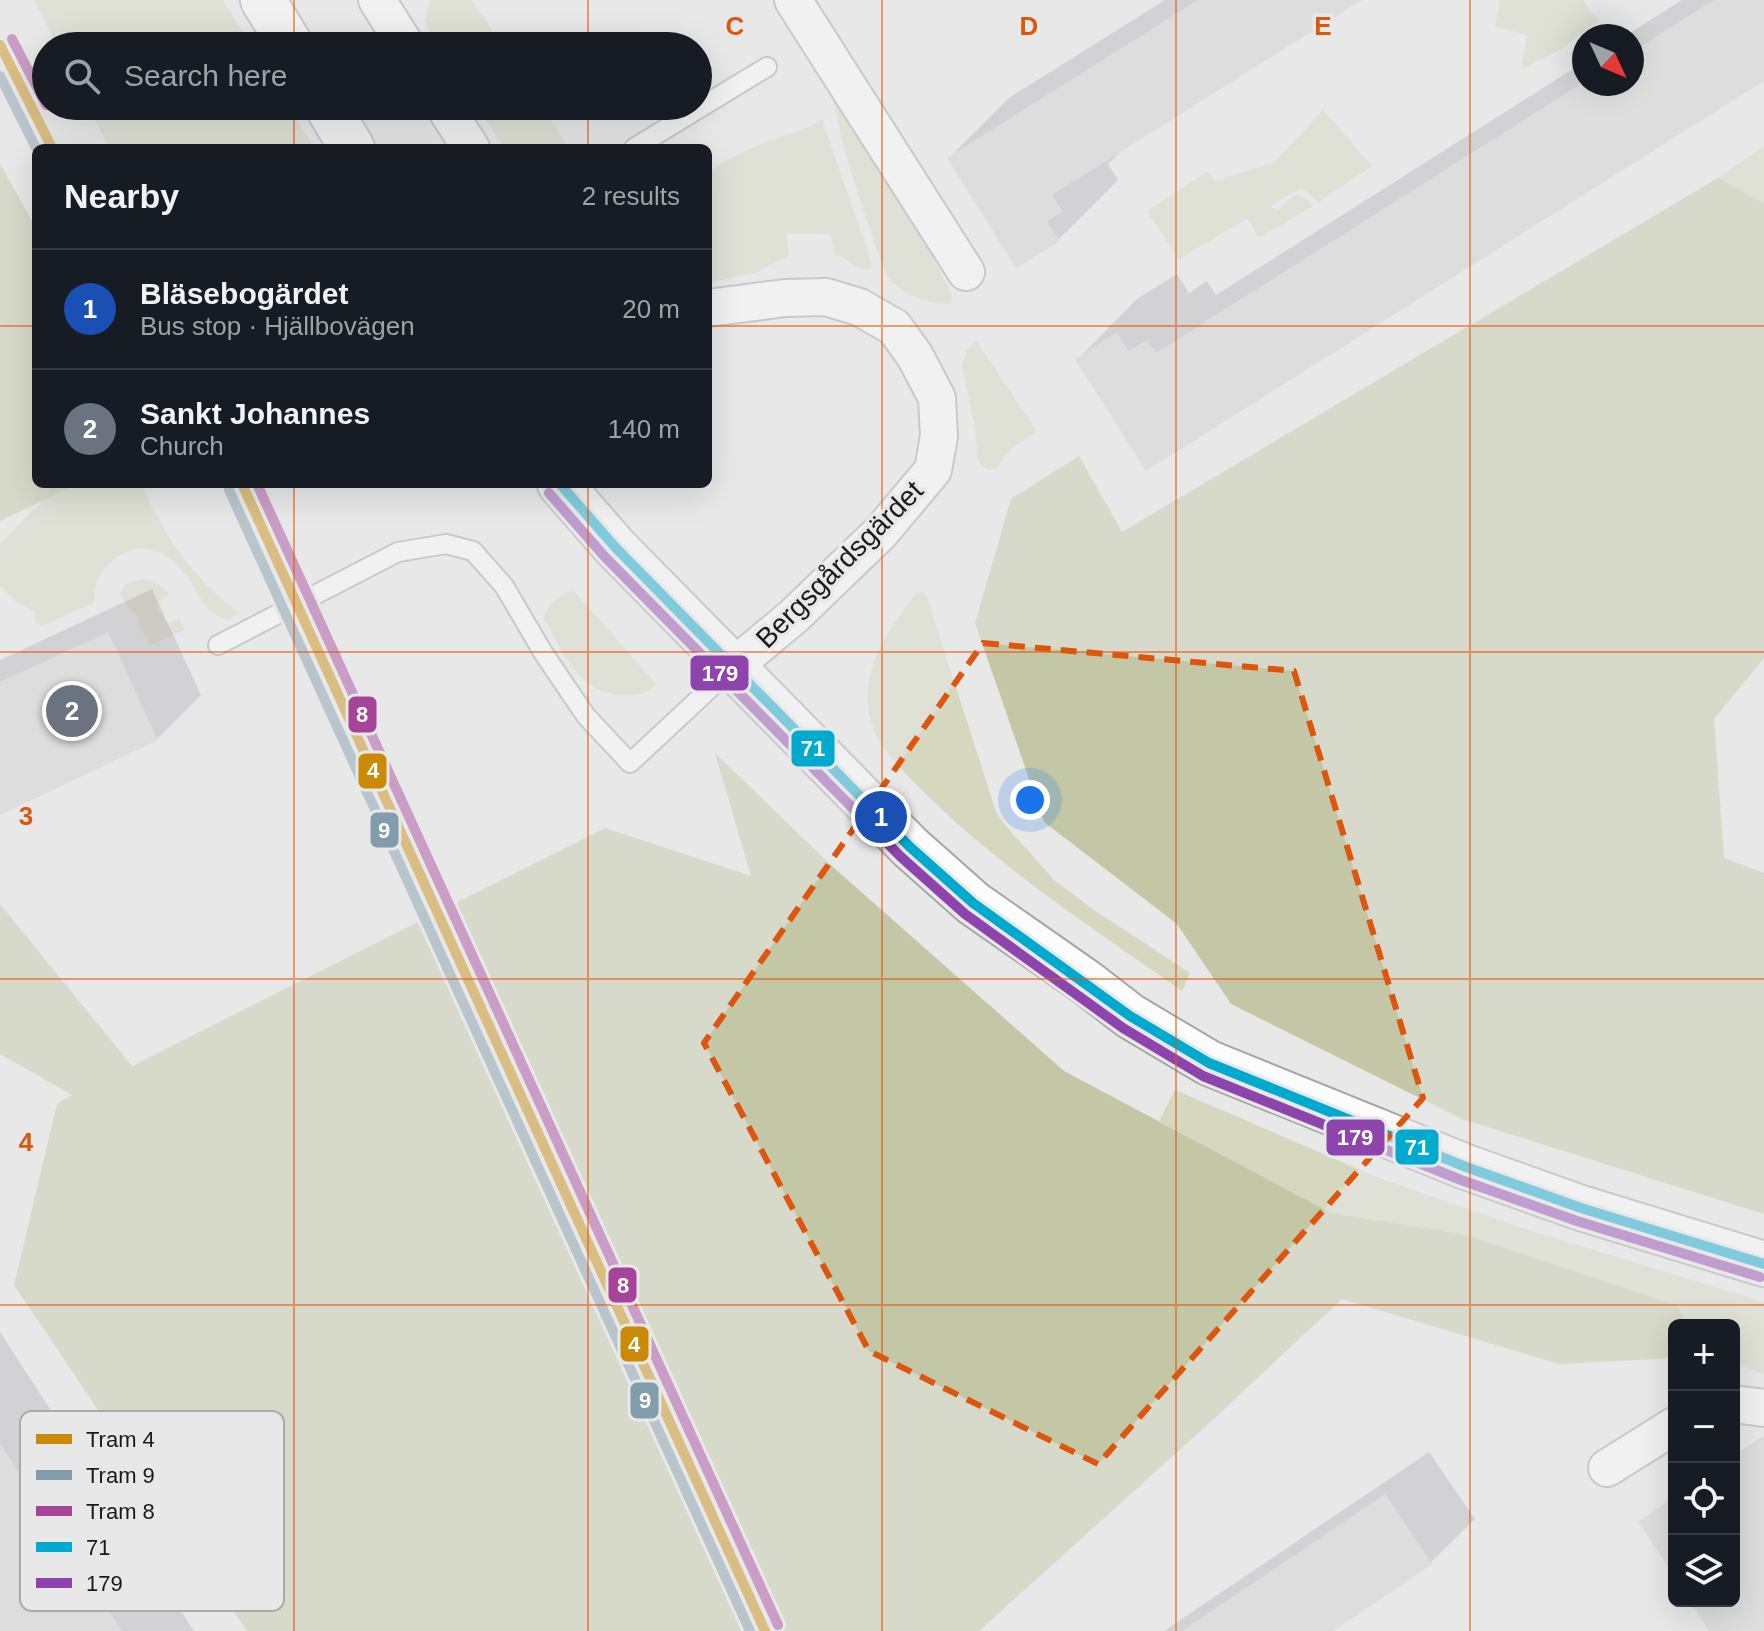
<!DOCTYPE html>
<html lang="en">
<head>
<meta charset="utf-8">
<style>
  :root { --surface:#171b24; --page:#242831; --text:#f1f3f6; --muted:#9ea1a6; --line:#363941; --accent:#b0b1b3 }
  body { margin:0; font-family:Arial,sans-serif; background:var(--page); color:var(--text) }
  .controls { position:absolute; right:24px; bottom:24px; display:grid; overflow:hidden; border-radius:12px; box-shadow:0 8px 32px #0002 }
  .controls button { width:72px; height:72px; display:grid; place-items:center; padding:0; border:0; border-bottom:2px solid var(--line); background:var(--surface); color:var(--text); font:40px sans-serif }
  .compass { position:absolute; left:1572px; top:24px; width:72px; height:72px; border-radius:50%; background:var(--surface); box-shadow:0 8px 32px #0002; rotate:134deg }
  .you { position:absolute; left:1030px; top:800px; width:28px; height:28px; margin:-20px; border:6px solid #fff; border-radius:50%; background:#1a73e8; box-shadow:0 0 0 12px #1a73e833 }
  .badge { display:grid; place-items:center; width:52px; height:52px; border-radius:50%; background:var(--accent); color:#fff; font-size:26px; font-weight:700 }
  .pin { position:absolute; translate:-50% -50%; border:4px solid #fff; box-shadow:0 2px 8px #0006 }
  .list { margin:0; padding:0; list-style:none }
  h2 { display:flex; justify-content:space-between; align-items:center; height:104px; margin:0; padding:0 32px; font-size:34px }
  h2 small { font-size:26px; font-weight:400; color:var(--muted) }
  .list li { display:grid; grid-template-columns:52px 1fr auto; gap:24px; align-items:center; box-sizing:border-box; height:120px; padding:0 32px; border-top:2px solid var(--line) }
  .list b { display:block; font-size:30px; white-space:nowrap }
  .list p { margin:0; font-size:26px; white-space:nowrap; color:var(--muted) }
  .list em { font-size:26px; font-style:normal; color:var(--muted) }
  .icon { flex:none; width:44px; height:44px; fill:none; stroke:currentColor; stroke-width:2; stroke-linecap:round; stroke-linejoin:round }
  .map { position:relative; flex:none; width:1764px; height:1631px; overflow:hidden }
  .search { position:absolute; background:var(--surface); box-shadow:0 8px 32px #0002; left:32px; top:32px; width:680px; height:88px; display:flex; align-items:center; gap:20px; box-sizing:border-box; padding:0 28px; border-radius:44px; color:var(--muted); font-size:30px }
  .panel { position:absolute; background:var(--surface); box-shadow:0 8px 32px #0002; left:32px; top:144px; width:680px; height:344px; border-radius:12px }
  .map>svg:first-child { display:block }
</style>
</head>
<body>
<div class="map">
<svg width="1764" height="1631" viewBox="0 0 1764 1631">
  <rect width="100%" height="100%" fill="#e8e8e9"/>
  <g fill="#d5d7bf">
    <path d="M 34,0 L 223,0 L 251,46 L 57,46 Z"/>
    <path d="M 430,0 L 472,0 L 503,46 L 437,46 L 425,21 Z"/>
    <path d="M 1500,0 L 1584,0 L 1588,9 L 1600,20 L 1561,49 L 1521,70 L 1527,35 L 1495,26 Z"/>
    <path d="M 823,66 L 841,81 L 951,293 L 952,303 C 931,306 906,295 890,280 C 884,275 846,157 842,141 C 838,121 834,81 812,71 Z"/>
    <path d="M 88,106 L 288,106 L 314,148 L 109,148 Z"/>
    <path d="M 476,106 L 542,106 L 569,148 L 505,148 Z"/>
    <path d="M 1323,110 L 1372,166 L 1319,202 L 1301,188 L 1271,206 L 1278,211 C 1292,196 1297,186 1313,206 L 1259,238 L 1247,219 L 1179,259 L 1147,211 L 1207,172 L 1215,181 L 1275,162 Z"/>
    <path d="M 822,119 L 869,255 L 872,266 L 871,269 L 862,269 L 835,254 L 831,234 L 786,233 L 789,255 L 758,272 L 708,283 L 708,172 C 726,160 744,151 764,143 C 786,134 802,133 822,119 Z"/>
    <path d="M 1764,146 L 1764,203 L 1718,178 Z"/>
    <path d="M 976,341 L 1037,431 L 1011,449 L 997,468 L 989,470 L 980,464 L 978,457 L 975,428 L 962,365 L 966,352 Z"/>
    <path d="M 59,484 L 141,484 C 164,536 193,578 239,613 L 229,620 C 201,614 201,592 184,573 C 159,544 133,539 105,568 C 96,577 94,589 95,602 L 42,626 L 36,623 L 34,611 L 16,602 L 0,586 L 0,544 Z"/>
    <path d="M 146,578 L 161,586 L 169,594 L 156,604 L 167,624 L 179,618 L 184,630 L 150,645 L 138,624 L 139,617 L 127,607 L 120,594 L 126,584 Z"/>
    <path d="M 573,590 L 656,684 C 648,693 640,695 628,695 C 579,696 565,655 544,619 C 548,601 557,598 573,590 Z"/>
    <path d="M 922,592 L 927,597 L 996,812 L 1005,825 L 1054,880 L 1094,910 L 1190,973 L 1182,991 C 1095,930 1006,872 930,798 C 913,781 885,755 875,732 C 853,680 885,634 916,594 Z"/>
    <path d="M 1175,1090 L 1379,1178 L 1525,1229 L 1764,1302 L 1764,1374 L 1734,1363 L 1734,1325 L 1690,1325 L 1676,1305 L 1463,1234 L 1331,1213 L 1159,1121 Z"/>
  </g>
  <g fill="#c4c7a5">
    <path d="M 0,164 L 36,228 L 36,484 L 77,484 L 0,521 Z"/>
    <path d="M 1718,178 L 1764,203 L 1764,658 L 1714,719 L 1724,858 L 1764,873 L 1764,1214 L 1462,1119 L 1231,1004 L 1177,924 L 1044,822 L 975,623 L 1011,499 L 1079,456 L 1122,532 Z"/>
    <path d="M 715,753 L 833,867 L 1064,1071 L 1331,1213 L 1463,1234 L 1676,1305 L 1690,1325 L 1674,1325 L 1674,1358 L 1559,1364 L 1342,1299 L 1205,1427 L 979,1631 L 247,1631 L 14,1285 L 57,1104 L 72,1095 L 0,1054 L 0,904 L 132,1066 L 605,828 L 751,876 Z"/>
  </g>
  <g fill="#0003">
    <path d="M 1165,0 L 1360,0 L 1121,151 L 1108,164 L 1118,180 L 1059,239 L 949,158 L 1009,98 Z"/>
    <path d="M 1682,0 L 1764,0 L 1764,79 L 1147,469 L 1078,359 L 1137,299 L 1177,274 L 1189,293 L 1207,281 L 1216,295 L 1584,62 L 1584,84 L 1632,84 L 1632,36 L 1625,36 Z"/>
    <path d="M 152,589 L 201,695 L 157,739 L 0,813 L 0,660 Z"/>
    <path d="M 0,1332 L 194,1631 L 6,1631 L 0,1621 Z"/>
    <path d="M 1764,1436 L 1764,1631 L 1711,1631 L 1692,1601 L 1734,1601 L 1734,1456 Z"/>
    <path d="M 1429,1452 L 1475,1519 L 1431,1562 L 1329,1631 L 1164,1631 Z"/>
    <path d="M 1674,1496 L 1674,1574 L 1640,1522 Z"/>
  </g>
  <g fill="#d1d1d1">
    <path d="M 1198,0 L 1362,0 L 1052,195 L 1063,212 L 1047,221 L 1060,241 L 1016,268 L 947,158 Z"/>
    <path d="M 1714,0 L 1764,0 L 1764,81 L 1146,471 L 1075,359 L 1117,332 L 1128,351 L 1147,340 L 1156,353 L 1584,82 L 1632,84 L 1632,52 Z"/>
    <path d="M 108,632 L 158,740 L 0,815 L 0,682 Z"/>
    <path d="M 1764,1437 L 1764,1631 L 1709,1631 L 1690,1601 L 1734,1601 L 1734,1457 Z"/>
    <path d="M 0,1443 L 122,1631 L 0,1631 Z"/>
    <path d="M 1385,1494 L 1432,1564 L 1333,1631 L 1182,1631 Z"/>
    <path d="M 1674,1497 L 1674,1576 L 1638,1522 Z"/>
  </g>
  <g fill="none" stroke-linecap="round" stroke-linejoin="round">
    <defs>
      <g id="lane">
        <path d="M 634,148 L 767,67"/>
        <path d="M 218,645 L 398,552 L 446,544 L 473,551 L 504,586 L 544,654 L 586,716 L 630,763 L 733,667"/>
      </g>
      <g id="street">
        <path d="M 377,0 L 406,46"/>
        <path d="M 793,0 L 966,272"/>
        <path d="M 444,106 L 471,148"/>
        <path d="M 708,308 L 785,298 L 826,297 L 859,307 L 894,327 L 915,356 L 937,398 L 939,436 L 933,470 L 881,532 L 794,616 L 734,666"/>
        <path d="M 1734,1404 L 1764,1408"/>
        <path d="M 1607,1468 L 1674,1426"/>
      </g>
      <g id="secondary">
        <path d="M 263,0 L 291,46"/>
        <path d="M 327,106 L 352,148"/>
        <path d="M 560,484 L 615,547 L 910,847 L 973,903 L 1086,982 L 1130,1016 L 1209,1063 L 1466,1167 L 1581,1208 L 1764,1264"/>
      </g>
    </defs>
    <use href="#lane" stroke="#a5a5a6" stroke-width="22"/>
    <use href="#street" stroke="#a5a5a6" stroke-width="40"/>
    <use href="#secondary" stroke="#a5a5a6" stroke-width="48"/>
    <use href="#lane" stroke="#fcfcfc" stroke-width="18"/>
    <use href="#street" stroke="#fcfcfc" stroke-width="36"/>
    <use href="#secondary" stroke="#fcfcfc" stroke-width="44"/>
    <defs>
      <path id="bus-1" d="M 560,484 L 615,547 L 910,847 L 973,903 L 1130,1016 L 1209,1063 L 1466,1167 L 1581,1208 L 1764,1264"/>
      <path id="bus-2" d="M 549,493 L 605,557 L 901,857 L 965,914 L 1123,1028 L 1203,1076 L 1461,1180 L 1577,1221 L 1760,1277"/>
    </defs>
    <use href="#bus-1" stroke="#e8e8e9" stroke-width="16"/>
    <use href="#bus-2" stroke="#e8e8e9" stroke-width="16"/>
    <use href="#bus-1" stroke="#00a9ce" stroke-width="10"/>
    <use href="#bus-2" stroke="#8e44ad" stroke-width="10"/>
    <defs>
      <g id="tram-1">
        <path d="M 0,45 L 52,148"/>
        <path d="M 242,484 L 765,1631"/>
      </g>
      <g id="tram-2">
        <path d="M 0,76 L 36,148"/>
        <path d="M 229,490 L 750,1631"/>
      </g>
      <g id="tram-3">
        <path d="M 12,39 L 46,105"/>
        <path d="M 257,484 L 778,1625"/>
      </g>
    </defs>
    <use href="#tram-1" stroke="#e8e8e9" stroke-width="16"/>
    <use href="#tram-2" stroke="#e8e8e9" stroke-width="16"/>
    <use href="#tram-3" stroke="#e8e8e9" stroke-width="16"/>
    <use href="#tram-1" stroke="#cb8a05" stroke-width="10"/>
    <use href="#tram-2" stroke="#819caa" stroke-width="10"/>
    <use href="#tram-3" stroke="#a54499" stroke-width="10"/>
  </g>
  <path d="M0 0H1764V1631H0ZM 983,643 L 1294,671 L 1423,1098 L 1098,1464 L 869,1351 L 704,1043 Z" fill="#e8e8e9" fill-opacity=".55" fill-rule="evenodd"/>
  <path fill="none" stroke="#de560d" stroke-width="6" stroke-dasharray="16 10" stroke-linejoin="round" d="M 983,643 L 1294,671 L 1423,1098 L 1098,1464 L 869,1351 L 704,1043 Z"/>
  <path fill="none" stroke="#de560d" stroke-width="2" stroke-opacity="0.55" d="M 294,0 L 294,46M 588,0 L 588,46M 882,0 L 882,1631M 1176,0 L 1176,1631M 1470,0 L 1470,1631M 294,106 L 294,148M 588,106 L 588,148M 0,326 L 36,326M 708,326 L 1764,326M 294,484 L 294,1631M 588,484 L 588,1631M 0,652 L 1764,652M 0,979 L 1764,979M 0,1305 L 1764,1305"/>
  <g text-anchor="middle" stroke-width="7" stroke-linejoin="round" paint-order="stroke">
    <g font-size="28" fill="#191919" stroke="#e8e8e9">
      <text transform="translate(839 564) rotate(-45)" y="10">Bergsgårdsgärdet</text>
    </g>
  </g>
  <rect x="20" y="1411" width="264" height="200" rx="12" fill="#e8e8e9" stroke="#aaaaab" stroke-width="2"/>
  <rect x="36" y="1434" width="36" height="10" fill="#cb8a05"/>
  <rect x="36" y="1470" width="36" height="10" fill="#819caa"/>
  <rect x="36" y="1506" width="36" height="10" fill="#a54499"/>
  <rect x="36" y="1542" width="36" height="10" fill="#00a9ce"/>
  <rect x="36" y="1578" width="36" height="10" fill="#8e44ad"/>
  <g font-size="22" fill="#191919">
    <text x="86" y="1447">Tram 4</text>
    <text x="86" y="1483">Tram 9</text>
    <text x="86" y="1519">Tram 8</text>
    <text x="86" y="1555">71</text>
    <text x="86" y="1591">179</text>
  </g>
  <g font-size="26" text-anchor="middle" font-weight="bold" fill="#de560d" stroke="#e8e8e9" stroke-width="7" stroke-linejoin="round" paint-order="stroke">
    <text x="735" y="35">C</text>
    <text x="1029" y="35">D</text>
    <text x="1323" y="35">E</text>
    <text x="26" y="825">3</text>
    <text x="26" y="1151">4</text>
  </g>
  <g stroke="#e8e8e9" stroke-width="3">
    <rect x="689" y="654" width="61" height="38" rx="8" fill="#8e44ad"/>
    <rect x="347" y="695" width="31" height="39" rx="8" fill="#a54499"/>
    <rect x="790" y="729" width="46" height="39" rx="8" fill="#00a9ce"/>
    <rect x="357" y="752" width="31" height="38" rx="8" fill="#cb8a05"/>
    <rect x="369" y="811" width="31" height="38" rx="8" fill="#819caa"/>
    <rect x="1325" y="1118" width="61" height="39" rx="8" fill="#8e44ad"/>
    <rect x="1394" y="1128" width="46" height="38" rx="8" fill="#00a9ce"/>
    <rect x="607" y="1266" width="31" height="38" rx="8" fill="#a54499"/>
    <rect x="619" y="1325" width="31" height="38" rx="8" fill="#cb8a05"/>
    <rect x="629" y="1381" width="31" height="39" rx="8" fill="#819caa"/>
  </g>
  <g font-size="22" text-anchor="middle" font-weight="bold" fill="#fff">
    <text x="720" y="681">179</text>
    <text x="362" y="722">8</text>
    <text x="813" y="756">71</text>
    <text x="373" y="778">4</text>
    <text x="384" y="838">9</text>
    <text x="1355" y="1145">179</text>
    <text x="1417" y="1155">71</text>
    <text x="623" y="1293">8</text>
    <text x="634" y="1352">4</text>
    <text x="645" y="1408">9</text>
  </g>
</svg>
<div class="controls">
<button>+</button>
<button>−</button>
<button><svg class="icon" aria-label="locate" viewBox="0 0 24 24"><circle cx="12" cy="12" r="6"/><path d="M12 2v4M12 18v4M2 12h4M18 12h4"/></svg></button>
<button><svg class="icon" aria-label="layers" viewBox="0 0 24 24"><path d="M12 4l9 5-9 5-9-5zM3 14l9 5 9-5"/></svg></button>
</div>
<svg class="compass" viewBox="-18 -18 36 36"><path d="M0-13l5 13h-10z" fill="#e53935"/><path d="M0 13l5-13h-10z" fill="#9ea1a6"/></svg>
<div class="you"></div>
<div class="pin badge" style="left:881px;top:817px;background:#1a4fb4">1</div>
<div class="pin badge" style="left:72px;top:711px;background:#6b7280">2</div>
<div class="search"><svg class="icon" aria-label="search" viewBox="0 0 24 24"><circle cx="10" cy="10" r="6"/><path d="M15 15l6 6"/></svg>Search here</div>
<section class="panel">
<h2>Nearby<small>2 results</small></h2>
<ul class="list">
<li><span class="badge" style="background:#1a4fb4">1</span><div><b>Bläsebogärdet</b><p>Bus stop · Hjällbovägen</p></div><em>20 m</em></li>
<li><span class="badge" style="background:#6b7280">2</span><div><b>Sankt Johannes</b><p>Church</p></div><em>140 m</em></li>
</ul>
</section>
</div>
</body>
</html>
